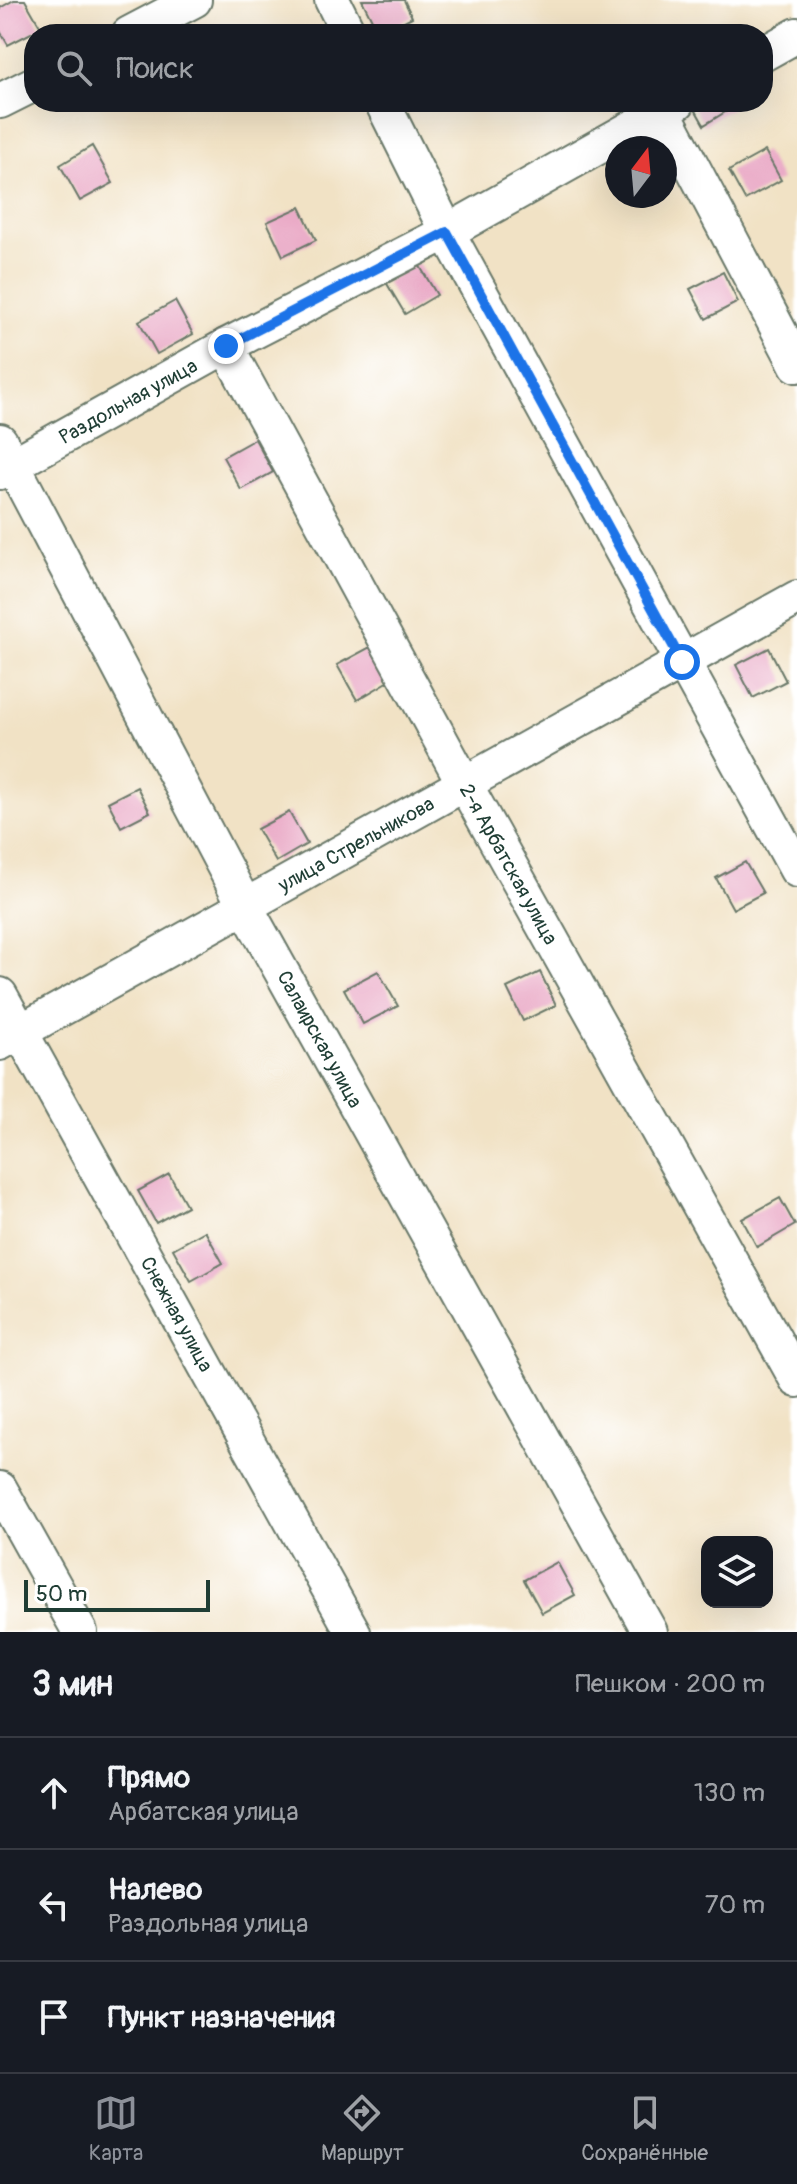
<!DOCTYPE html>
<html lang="ru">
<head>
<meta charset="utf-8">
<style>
  :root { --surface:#171b24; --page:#242831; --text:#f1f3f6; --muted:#9ea1a6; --line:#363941; --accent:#8c9099 }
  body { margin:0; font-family:Pangolin,sans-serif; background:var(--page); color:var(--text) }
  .controls { position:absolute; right:24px; bottom:24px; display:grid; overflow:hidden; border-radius:16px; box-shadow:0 8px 32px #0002 }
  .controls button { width:72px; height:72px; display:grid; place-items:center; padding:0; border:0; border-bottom:2px solid var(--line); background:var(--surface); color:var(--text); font:40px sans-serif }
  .compass { position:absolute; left:605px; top:136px; width:72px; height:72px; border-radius:50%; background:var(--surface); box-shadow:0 8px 32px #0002; rotate:16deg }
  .scale { position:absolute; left:24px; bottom:20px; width:186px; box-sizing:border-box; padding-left:8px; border:4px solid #1f3d34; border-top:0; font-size:22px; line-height:28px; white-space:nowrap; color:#1f3d34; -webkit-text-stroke:6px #fff; paint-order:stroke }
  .stop { position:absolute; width:24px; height:24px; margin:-18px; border:6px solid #1a73e8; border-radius:50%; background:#fff }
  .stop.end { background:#1a73e8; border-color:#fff; box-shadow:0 2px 8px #0008 }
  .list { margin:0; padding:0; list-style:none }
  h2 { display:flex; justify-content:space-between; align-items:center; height:104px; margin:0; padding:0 32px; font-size:34px }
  h2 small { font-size:26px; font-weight:400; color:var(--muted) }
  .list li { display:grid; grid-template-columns:52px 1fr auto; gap:24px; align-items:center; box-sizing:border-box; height:112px; padding:0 32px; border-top:2px solid var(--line) }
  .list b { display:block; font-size:30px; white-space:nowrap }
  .list p { margin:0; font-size:26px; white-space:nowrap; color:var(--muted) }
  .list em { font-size:26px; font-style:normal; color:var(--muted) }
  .icon { flex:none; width:44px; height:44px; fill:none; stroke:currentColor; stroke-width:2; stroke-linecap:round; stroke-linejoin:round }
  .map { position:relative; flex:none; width:797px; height:1632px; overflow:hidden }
  .search { position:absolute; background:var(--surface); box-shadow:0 8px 32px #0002; left:24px; right:24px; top:24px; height:88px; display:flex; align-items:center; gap:20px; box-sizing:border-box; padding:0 28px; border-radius:32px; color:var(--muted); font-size:30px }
  .sheet { height:440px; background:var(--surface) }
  nav { display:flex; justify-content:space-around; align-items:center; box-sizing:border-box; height:112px; border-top:2px solid var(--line); background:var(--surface); font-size:22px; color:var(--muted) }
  nav a { display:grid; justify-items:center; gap:4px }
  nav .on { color:var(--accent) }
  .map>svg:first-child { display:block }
</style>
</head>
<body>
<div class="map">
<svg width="797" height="1632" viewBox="0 0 797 1632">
  <rect width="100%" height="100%" fill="#fff"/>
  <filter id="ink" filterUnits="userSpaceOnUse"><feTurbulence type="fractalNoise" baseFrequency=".0125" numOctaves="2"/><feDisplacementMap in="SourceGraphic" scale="16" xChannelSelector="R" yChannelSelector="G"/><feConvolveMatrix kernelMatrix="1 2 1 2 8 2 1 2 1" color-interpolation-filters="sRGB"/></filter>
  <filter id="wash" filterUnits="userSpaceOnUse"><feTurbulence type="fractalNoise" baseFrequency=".006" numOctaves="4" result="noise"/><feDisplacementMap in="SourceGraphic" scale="32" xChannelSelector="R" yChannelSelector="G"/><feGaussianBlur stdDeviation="1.8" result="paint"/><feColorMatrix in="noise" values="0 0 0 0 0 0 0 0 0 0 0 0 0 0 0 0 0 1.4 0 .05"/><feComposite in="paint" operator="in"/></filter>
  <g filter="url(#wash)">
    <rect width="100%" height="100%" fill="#f1e2c5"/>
    <g id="blocks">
      <g fill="#eaabc7">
        <path d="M 14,0 L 25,0 L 41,28 L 8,45 L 0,31 L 0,8 Z"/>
        <path d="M 362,0 L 404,0 L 412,17 L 379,34 Z"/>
        <path d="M 691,102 L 733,102 L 735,106 L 704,125 Z"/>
        <path d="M 92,146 L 113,183 L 80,201 L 60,165 Z"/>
        <path d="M 765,151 L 781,180 L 745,200 L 729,171 Z"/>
        <path d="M 300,207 L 316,240 L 283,256 L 267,222 Z"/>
        <path d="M 418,263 L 437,295 L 405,314 L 386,282 Z"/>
        <path d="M 723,272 L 738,302 L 706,319 L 690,289 Z"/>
        <path d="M 175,301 L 193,334 L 157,354 L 139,321 Z"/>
        <path d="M 255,439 L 273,472 L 241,490 L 223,457 Z"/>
        <path d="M 372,646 L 391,680 L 357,700 L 337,665 Z"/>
        <path d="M 769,648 L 786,681 L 753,698 L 736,665 Z"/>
        <path d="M 137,787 L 150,812 L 121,827 L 108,802 Z"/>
        <path d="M 289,812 L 307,844 L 276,862 L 257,829 Z"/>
        <path d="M 745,862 L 763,893 L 733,909 L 716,878 Z"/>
        <path d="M 378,971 L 398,1006 L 363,1024 L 344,989 Z"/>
        <path d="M 540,972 L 556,1005 L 523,1021 L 507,988 Z"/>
        <path d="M 169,1174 L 187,1206 L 156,1223 L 138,1191 Z"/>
        <path d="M 780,1198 L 795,1225 L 757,1247 L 742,1219 Z"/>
        <path d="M 205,1231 L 223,1263 L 191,1281 L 173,1249 Z"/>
        <path d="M 557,1562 L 575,1595 L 542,1613 L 524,1580 Z"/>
      </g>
    </g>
  </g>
  <g filter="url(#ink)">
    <use href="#blocks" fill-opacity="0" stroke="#687767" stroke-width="2"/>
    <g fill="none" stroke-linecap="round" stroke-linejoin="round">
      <defs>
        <g id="minor">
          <path d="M 332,0 L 349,34"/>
          <path d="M 129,34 L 194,0"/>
          <path d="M 763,54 L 797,35"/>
          <path d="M 0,101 L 34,84"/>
          <path d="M 382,102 L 447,232 L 797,870"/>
          <path d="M 663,111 L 797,365"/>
          <path d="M 226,346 L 464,783 L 797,1380"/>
          <path d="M 0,441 L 245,906 L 650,1632"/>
          <path d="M 0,472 L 226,346 L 447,232 L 678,102"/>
          <path d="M 0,995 L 353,1632"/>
          <path d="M 0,1043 L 797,598"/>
          <path d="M 0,1489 L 80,1632"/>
        </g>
      </defs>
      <use href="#minor" stroke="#687767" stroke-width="38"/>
      <use href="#minor" stroke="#fff" stroke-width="34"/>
    </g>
  </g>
  <g fill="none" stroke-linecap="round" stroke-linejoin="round" filter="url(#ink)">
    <path stroke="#1a73e8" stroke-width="10" d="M 226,346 L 447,232 L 682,662"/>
  </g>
  <g text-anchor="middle" stroke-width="6" stroke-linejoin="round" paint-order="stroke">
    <g font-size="20" fill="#1f3d34" stroke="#fff">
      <text transform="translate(128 401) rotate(-29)" y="7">Раздольная улица</text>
      <text transform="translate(356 844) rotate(-29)" y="7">улица Стрельникова</text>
      <text transform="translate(509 864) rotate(61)" y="7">2-я Арбатская улица</text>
      <text transform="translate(320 1039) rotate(61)" y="7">Салаирская улица</text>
      <text transform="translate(177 1314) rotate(61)" y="7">Снежная улица</text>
    </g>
  </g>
</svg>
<div class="controls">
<button><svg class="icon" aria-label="layers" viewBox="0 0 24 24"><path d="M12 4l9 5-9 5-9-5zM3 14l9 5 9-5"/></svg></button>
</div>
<svg class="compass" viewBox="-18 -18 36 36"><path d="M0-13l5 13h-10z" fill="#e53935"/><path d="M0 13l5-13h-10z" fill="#9ea1a6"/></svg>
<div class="scale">50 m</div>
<div class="stop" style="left:682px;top:662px"></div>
<div class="stop end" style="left:226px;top:346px"></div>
<div class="search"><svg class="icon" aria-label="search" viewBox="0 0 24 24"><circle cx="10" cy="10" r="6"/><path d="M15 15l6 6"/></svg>Поиск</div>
</div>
<section class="sheet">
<h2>3 мин<small>Пешком · 200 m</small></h2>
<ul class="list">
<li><svg class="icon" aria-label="ahead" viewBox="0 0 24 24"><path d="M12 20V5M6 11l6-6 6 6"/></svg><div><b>Прямо</b><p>Арбатская улица</p></div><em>130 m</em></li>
<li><svg class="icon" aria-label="left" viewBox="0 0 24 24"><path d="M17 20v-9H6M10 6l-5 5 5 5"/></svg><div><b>Налево</b><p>Раздольная улица</p></div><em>70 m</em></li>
<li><svg class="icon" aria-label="arrive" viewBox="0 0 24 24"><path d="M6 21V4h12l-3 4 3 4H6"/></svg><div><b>Пункт назначения</b></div></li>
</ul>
</section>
<nav>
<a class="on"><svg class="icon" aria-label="map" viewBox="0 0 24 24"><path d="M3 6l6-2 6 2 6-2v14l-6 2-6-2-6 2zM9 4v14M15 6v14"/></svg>Карта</a>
<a><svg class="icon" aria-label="directions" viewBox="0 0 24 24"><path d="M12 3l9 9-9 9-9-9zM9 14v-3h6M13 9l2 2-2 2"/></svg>Маршрут</a>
<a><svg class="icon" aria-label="saved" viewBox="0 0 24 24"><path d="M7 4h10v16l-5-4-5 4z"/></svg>Сохранённые</a>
</nav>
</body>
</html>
